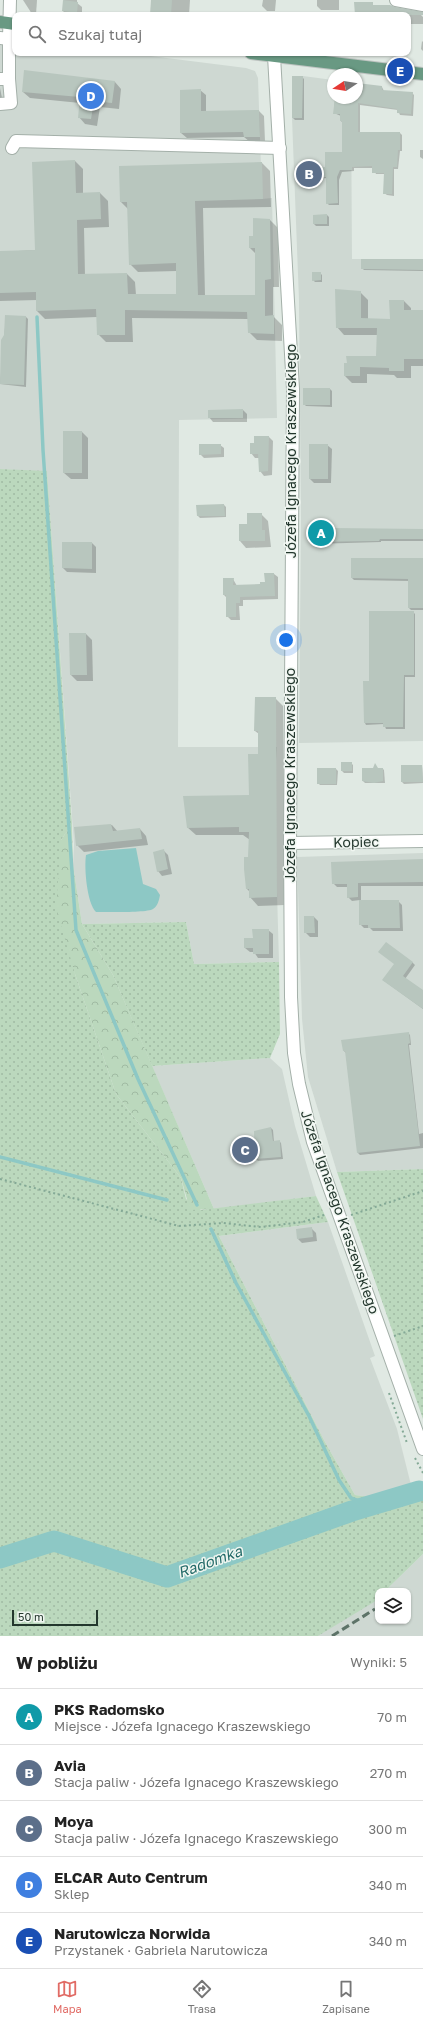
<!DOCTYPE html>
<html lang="pl">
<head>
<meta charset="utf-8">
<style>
  :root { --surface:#fff; --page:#f2f2f2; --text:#222; --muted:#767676; --line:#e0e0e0; --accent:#e16b65 }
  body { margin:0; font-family:"Golos Text",sans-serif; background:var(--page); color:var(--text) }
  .controls { position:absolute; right:12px; bottom:12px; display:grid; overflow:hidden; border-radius:8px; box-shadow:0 1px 3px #0004 }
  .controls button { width:36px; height:36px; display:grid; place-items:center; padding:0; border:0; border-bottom:1px solid var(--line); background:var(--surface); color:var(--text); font:20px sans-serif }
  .compass { position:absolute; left:327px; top:68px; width:36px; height:36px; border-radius:50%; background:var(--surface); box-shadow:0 1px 3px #0004; rotate:258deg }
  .scale { position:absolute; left:12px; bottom:10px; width:86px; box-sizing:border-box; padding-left:4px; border:2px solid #23372d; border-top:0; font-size:11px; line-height:14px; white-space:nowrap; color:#23372d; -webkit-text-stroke:3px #f0f6f1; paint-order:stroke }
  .you { position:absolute; left:286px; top:640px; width:14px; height:14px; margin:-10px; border:3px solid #fff; border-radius:50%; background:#1a73e8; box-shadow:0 0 0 6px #1a73e833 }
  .badge { display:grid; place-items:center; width:26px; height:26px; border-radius:50%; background:var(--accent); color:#fff; font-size:13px; font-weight:700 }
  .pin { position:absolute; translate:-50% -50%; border:2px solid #fff; box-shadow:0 1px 4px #0006 }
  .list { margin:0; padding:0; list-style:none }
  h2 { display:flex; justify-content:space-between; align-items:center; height:52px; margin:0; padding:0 16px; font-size:17px }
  h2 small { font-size:13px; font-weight:400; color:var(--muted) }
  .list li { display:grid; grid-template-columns:26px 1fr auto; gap:12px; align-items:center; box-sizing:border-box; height:56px; padding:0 16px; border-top:1px solid var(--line) }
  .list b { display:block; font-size:15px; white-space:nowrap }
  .list p { margin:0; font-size:13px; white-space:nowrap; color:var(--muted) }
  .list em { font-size:13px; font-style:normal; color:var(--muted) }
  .icon { flex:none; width:22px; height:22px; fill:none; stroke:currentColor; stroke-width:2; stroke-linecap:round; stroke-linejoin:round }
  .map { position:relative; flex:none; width:423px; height:1636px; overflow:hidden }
  .search { position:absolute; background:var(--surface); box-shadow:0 1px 3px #0004; left:12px; right:12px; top:12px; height:44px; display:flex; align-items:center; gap:10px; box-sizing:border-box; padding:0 14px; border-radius:8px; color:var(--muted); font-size:15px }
  .sheet { height:332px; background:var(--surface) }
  nav { display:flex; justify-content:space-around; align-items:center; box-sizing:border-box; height:56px; border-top:1px solid var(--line); background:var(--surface); font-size:11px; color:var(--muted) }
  nav a { display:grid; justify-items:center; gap:2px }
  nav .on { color:var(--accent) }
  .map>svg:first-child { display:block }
</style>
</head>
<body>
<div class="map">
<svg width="423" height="1636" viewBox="0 0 423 1636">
  <defs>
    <pattern id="grass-dots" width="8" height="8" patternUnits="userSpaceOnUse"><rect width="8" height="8" fill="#bbd8bd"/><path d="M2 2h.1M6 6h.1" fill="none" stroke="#a0baa3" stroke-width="1.8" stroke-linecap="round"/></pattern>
    <pattern id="forest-crowns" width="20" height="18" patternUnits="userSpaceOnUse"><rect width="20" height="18" fill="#bbd8bd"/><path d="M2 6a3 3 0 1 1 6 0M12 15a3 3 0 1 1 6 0" fill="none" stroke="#a0baa3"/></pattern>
  </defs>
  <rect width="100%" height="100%" fill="#e0e9e3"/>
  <g fill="#ced8d2">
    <path d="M 0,37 L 15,53 L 127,53 L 246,68 L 255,71 L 258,78 L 262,199 L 272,198 L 277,418 L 179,420 L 178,747 L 277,747 L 274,788 L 279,962 L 194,964 L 186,922 L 82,924 L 73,865 L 74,844 L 47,472 L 0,469 Z"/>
    <path d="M 303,76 L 333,80 L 333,98 L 351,98 L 352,259 L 423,259 L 423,741 L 299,743 L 301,518 L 299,300 L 292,118 L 292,95 Z"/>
    <path d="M 423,853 L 423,1169 L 337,1172 L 308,1077 L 302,1019 L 297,857 Z"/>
    <path d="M 270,1058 L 282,1069 L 295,1126 L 316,1196 L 214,1209 L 152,1066 Z"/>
    <path d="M 328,1222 L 375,1356 L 370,1358 L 397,1429 L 411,1485 L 371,1497 L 355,1495 L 325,1442 L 219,1236 Z"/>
    <path d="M 423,1554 L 423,1636 L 318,1636 L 378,1598 L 378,1621 L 408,1621 L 408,1591 L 385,1591 Z"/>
  </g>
  <g fill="url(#grass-dots)">
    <path d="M 0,469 L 47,471 L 72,824 L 61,840 L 75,974 L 116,1094 L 181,1178 L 186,1199 L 201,1210 L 316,1196 L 328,1222 L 219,1236 L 325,1442 L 355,1495 L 371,1497 L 411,1485 L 419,1484 L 423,1489 L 423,1554 L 385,1591 L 378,1591 L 378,1598 L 374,1602 L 318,1636 L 0,1636 Z"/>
    <path d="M 186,922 L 194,964 L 279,962 L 280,1034 L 270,1058 L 152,1066 L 113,975 L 82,924 Z"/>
    <path d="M 423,1169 L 423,1419 L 337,1172 Z"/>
  </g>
  <path fill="url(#forest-crowns)" d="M 72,824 L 73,865 L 82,924 L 113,975 L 214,1209 L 190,1210 L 181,1178 L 116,1094 L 75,974 L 56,908 L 61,840 Z"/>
  <path fill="#8dc8c5" d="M 136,848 L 143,884 L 156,889 L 160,895 C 159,900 158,906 153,909 C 147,913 107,912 96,912 C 87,903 84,868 86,855 L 98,851 Z"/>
  <g fill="#0003">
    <path d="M 23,0 L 37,0 L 36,15 L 32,14 Z"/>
    <path d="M 64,0 L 77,0 L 77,3 L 82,7 L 82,15 L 67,15 L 63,11 Z"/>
    <path d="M 152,0 L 190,0 L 189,15 L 180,15 L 177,12 L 176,15 L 151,15 Z"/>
    <path d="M 263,0 L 276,0 L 275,11 L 267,11 L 262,6 Z"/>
    <path d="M 317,0 L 339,0 L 339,10 L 321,10 L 317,6 Z"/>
    <path d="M 419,13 L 423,17 L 423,24 L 408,24 L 408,15 L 356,15 Z"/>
    <path d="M 422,41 L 423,42 L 423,51 L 421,49 Z"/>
    <path d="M 25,71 L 115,82 L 121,89 L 119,109 L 100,107 L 97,126 L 85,124 L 79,117 L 80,103 L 30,98 L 23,92 Z"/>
    <path d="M 302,77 L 304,79 L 304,120 L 295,120 L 293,118 Z"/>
    <path d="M 357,84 L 382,87 L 384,91 L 412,93 L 414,95 L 413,116 L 400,115 L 398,110 L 360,105 L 360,133 L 400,133 L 402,135 L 402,151 L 400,151 L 398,169 L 394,169 L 394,196 L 387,195 L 384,193 L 385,174 L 376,174 L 373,168 L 354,168 L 354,171 L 342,172 L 339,180 L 339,205 L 329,205 L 327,203 L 327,178 L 307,180 L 305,178 L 326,168 L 343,153 L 343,123 L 341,121 L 341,116 L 334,113 L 335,98 L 357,98 Z"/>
    <path d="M 0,88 L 2,98 L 0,99 Z"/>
    <path d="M 200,90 L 206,95 L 206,112 L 259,111 L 264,116 L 265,142 L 250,142 L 244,137 L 187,138 L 181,133 Z"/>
    <path d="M 420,150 L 423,150 L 423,159 L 420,157 Z"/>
    <path d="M 75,161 L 83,169 L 83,194 L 100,193 L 108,201 L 109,227 L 84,228 L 85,275 L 127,274 L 135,282 L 136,295 L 177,295 L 177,271 L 138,272 L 130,264 L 128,209 L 121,202 L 262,163 L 270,171 L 271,207 L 203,208 L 205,296 L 256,296 L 256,254 L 250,248 L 254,237 L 270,220 L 278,228 L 279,287 L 273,287 L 273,316 L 282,325 L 282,341 L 257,340 L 249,332 L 248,319 L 132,318 L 133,342 L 106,342 L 98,334 L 97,317 L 45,319 L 37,311 L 37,300 L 0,301 L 0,252 L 36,250 Z"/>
    <path d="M 327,215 L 329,217 L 329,226 L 316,226 L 314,224 Z"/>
    <path d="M 423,260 L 423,271 L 364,270 L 362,268 Z"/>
    <path d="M 320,273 L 322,275 L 322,282 L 315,282 L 313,280 Z"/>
    <path d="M 360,292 L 368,300 L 368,320 L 391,320 L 404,301 L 411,308 L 411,311 L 423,311 L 423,366 L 411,366 L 411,378 L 397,378 L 394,375 L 367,374 L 367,383 L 352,383 L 345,376 L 345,364 L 377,357 L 378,335 L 344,335 L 337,327 Z"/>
    <path d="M 6,316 L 26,317 L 28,319 L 26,387 L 0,384 Z"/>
    <path d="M 330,389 L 332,391 L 332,407 L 306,406 L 304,404 Z"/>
    <path d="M 243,410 L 247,414 L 247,422 L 213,422 L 209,417 Z"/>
    <path d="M 82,432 L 88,438 L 88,479 L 71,479 L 64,473 Z"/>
    <path d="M 269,437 L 273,441 L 272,475 L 264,476 L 260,471 L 259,458 L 255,458 L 251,453 L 255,444 Z"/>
    <path d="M 220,445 L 224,448 L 224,457 L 204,458 L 200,454 Z"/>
    <path d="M 327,445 L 332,449 L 331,483 L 314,483 L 310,479 Z"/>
    <path d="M 224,505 L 226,507 L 226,517 L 200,518 L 198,516 Z"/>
    <path d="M 261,514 L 268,521 L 271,547 L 246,548 L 240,541 L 240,525 L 248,525 Z"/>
    <path d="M 311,525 L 334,526 L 336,529 L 423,530 L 423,541 L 381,541 L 381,542 L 313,544 L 311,542 Z"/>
    <path d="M 63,543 L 92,543 L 96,547 L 96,573 L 67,572 L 63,568 Z"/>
    <path d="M 352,559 L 423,559 L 423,610 L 411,610 L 409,608 L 409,581 L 354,580 L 352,578 Z"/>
    <path d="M 265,574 L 274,574 L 278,577 L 278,599 L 243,600 L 243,606 L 239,606 L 240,620 L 231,620 L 227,616 L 227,598 L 224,595 L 233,579 L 237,586 L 261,585 L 266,583 Z"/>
    <path d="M 413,612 L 415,614 L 415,677 L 405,677 L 405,729 L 386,729 L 384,724 L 366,725 L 365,723 L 370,682 Z"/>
    <path d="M 86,634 L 92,640 L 93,681 L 77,681 L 71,675 Z"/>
    <path d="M 275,698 L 283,706 L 285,905 L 258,906 L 250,897 L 250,892 L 247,889 L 250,840 L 243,835 L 196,835 L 187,827 L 250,796 L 259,755 L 259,734 L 255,731 Z"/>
    <path d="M 351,763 L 353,765 L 353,773 L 344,773 L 342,771 Z"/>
    <path d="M 422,766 L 423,783 L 404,784 L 402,782 Z"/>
    <path d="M 336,769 L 338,771 L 337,785 L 320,785 L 318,783 Z"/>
    <path d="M 383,769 L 384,770 L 385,783 L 365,783 L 363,781 Z"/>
    <path d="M 112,825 L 118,832 L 140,829 L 146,836 L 148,845 L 84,852 L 77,845 L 75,828 Z"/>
    <path d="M 163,850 L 168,855 L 172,874 L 162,876 L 158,871 Z"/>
    <path d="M 423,861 L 423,886 L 361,886 L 361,901 L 398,901 L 402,905 L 403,931 L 373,931 L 370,928 L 364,928 L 360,924 L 360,900 L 352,901 L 348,897 L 348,887 L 337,887 L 333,883 Z"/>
    <path d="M 314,917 L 318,921 L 318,937 L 310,937 L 305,932 Z"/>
    <path d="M 268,930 L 273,934 L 273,958 L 258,958 L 254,952 L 250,952 L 245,948 Z"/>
    <path d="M 412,962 L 415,965 L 405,979 L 423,991 L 423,1009 L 383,980 Z"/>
    <path d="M 408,1033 L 410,1035 L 411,1045 L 409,1045 L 419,1134 L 423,1133 L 423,1148 L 360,1155 L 358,1153 L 346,1053 L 344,1051 Z"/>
    <path d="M 271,1128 L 273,1130 L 274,1142 L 279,1141 L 281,1143 L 283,1159 L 258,1161 L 256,1159 Z"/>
    <path d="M 311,1228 L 316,1233 L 317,1241 L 302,1243 L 298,1239 Z"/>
  </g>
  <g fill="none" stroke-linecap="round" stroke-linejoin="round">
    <g stroke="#8dc8c5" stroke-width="3.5">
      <path d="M 37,317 L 43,450 L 76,930 L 138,1079 L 197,1205"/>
      <path d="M 0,1157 L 167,1200"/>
      <path d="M 211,1229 L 236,1283 L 309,1416 L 339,1480 L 351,1498 L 359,1501 L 363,1508"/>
      <path d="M 419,1491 L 423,1497"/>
    </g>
    <path stroke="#8dc8c5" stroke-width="21" d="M 0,1558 L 54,1541 L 167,1577 L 352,1511 L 419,1491"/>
  </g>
  <g fill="#b8c6be">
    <path d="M 63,0 L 78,2 L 77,13 L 62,11 Z"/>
    <path d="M 151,0 L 172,0 L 171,15 L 150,15 Z"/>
    <path d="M 354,2 L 373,2 L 373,5 L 390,5 L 395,7 L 423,12 L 423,15 L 355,15 Z"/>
    <path d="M 24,70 L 115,81 L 112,103 L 94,101 L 91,119 L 78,118 L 80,97 L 22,92 Z"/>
    <path d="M 292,76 L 303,76 L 302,118 L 292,118 Z"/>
    <path d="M 357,83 L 382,86 L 382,90 L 413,92 L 411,114 L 397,113 L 397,109 L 358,103 L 358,132 L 400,132 L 400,150 L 398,150 L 397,167 L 393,167 L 392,194 L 383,194 L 384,173 L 372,173 L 372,166 L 352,167 L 352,170 L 340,170 L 337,177 L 338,203 L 326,204 L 326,177 L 304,178 L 303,169 L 325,167 L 325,152 L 342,152 L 342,121 L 340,121 L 340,114 L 333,114 L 335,98 L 357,98 Z"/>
    <path d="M 201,89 L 201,111 L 259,110 L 260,137 L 244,137 L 243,132 L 180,133 L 180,90 Z"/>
    <path d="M 75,160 L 76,193 L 100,192 L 101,219 L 77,220 L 78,274 L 127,273 L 128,294 L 176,294 L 176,263 L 129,265 L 127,202 L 120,202 L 119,166 L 262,162 L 263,199 L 195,201 L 198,295 L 255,295 L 255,248 L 249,248 L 249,236 L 253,236 L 253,218 L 270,219 L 271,279 L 265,280 L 265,316 L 274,315 L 274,334 L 248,333 L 247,312 L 125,310 L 125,335 L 97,335 L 96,309 L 36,311 L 36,292 L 0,293 L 0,251 L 35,250 L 32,162 Z"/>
    <path d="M 327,214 L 327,224 L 313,224 L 313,215 Z"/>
    <path d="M 361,259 L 423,259 L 423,270 L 361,269 Z"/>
    <path d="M 312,272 L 321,272 L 321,280 L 312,281 Z"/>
    <path d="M 335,289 L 361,291 L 361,318 L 390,319 L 389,300 L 404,300 L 404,310 L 423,310 L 423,359 L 404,359 L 404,371 L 389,371 L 389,368 L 360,367 L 360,376 L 344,376 L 344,363 L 347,363 L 346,356 L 376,356 L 377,328 L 336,328 Z"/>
    <path d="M 5,315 L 26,316 L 24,385 L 0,384 L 1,340 L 4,335 Z"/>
    <rect x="303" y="388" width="27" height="17"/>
    <path d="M 243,409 L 243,418 L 208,418 L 208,410 Z"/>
    <rect x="63" y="431" width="19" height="42"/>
    <path d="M 254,436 L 269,436 L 268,471 L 259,472 L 258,454 L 250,454 L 250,443 L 254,443 Z"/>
    <path d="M 199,444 L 221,444 L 221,454 L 199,455 Z"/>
    <rect x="309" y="444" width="19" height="35"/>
    <path d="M 224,504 L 225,516 L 197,516 L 196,505 Z"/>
    <path d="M 247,513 L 262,513 L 262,530 L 265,530 L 265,541 L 239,541 L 239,524 L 247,524 Z"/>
    <path d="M 310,524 L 334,525 L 334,528 L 423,529 L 423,539 L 380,539 L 379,541 L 310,542 Z"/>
    <path d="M 62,542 L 92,542 L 92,569 L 62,568 Z"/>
    <path d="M 351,558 L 423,558 L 423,608 L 408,608 L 408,579 L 351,578 Z"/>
    <path d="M 264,573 L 274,573 L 275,596 L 240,597 L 240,603 L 236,603 L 236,617 L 226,617 L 226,595 L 223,595 L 223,578 L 234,578 L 233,585 L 260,584 L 260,582 L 265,582 Z"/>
    <path d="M 369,611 L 414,611 L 414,675 L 404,675 L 403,727 L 383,727 L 383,723 L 364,723 L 363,681 L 369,681 Z"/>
    <path d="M 69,633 L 86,633 L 87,675 L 70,675 Z"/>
    <path d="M 255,697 L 276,697 L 277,897 L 249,898 L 249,889 L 246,889 L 244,869 L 244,857 L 248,857 L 249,832 L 239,832 L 239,827 L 187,828 L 183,796 L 249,795 L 248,754 L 258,754 L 258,731 L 254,731 Z"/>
    <rect x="341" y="762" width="11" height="9"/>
    <path d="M 375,763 L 378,768 L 383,768 L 383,781 L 374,783 L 362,781 L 362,768 L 373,768 Z"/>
    <path d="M 401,765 L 422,765 L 423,782 L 401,782 Z"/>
    <rect x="317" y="768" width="19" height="16"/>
    <path d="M 111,824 L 113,831 L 140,828 L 142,839 L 76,846 L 74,827 Z"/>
    <path d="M 164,849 L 168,869 L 157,872 L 153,852 Z"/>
    <path d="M 423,859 L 423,882 L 358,883 L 358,897 L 347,898 L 347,884 L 332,884 L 331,862 Z"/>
    <path d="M 359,900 L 399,900 L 400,928 L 368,928 L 368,925 L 359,925 Z"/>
    <path d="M 304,916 L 314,916 L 315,933 L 304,933 Z"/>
    <path d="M 252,929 L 269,929 L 269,954 L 253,954 L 253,948 L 244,948 L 244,938 L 253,938 Z"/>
    <path d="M 386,942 L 413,962 L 403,976 L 423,990 L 423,1009 L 382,980 L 394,964 L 378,952 Z"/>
    <path d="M 409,1032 L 410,1043 L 408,1044 L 420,1146 L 357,1153 L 345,1051 L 343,1051 L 341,1040 Z"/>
    <path d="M 271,1127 L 273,1141 L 280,1140 L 281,1157 L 255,1159 L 254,1131 Z"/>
    <path d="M 312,1227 L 313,1237 L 297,1239 L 296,1229 Z"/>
  </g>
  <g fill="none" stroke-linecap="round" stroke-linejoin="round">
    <defs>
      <g id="minor">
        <path d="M 396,0 L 423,5"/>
        <path d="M 0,38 L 9,39 L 10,0"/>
        <path d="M 274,56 L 293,389 L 290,843 L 291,997 L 294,1053 L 299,1084 L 313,1142 L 423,1449"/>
        <path d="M 0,79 L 9,79 L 9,39"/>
        <path d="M 0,104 L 11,103 L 9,79"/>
        <path d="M 12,148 L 16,141 L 280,148"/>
        <path d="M 290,843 L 423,841"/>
      </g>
      <g id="major">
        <path d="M 0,22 L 15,24"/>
        <path d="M 251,53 L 423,74"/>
      </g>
    </defs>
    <use href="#minor" stroke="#a4b0a9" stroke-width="14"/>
    <use href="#major" stroke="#bdc3c0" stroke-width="14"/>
    <g stroke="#84a996" stroke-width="2" stroke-dasharray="2 3" stroke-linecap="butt">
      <path d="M 0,1179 L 179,1226 L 223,1223 L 261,1227 L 303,1222 L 327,1214"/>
      <path d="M 351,1215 L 423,1191"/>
      <path d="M 394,1336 L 423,1326"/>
      <path d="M 389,1393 L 407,1443"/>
      <path d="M 415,1458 L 423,1473"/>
    </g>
    <use href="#minor" stroke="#fff" stroke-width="12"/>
    <use href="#major" stroke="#699983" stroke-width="12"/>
    <path stroke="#5d7368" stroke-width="3" stroke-dasharray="8 4" stroke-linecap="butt" d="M 332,1636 L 375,1609"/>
  </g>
  <g text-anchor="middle" stroke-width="3" stroke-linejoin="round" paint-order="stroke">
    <g font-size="14" fill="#23372d" stroke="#f0f6f1">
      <text transform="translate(291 451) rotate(-90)" y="5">Józefa Ignacego Kraszewskiego</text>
      <text transform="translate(290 775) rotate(-90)" y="5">Józefa Ignacego Kraszewskiego</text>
      <text transform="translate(356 842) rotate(-1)" y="5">Kopiec</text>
      <text transform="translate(340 1212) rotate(71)" y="5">Józefa Ignacego Kraszewskiego</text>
    </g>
    <g font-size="15" font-style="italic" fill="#246b69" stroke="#f0f6f1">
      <text transform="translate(210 1562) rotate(-20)" y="5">Radomka</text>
    </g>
  </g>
</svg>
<div class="controls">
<button><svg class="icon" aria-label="layers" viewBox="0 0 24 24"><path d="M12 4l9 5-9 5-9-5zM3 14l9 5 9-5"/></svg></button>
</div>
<svg class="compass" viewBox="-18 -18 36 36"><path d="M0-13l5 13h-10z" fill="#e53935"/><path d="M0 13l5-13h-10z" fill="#767676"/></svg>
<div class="scale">50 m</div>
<div class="you"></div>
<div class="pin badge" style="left:321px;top:533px;background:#0f9aa8">A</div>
<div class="pin badge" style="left:309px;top:174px;background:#5c6f8a">B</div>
<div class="pin badge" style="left:245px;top:1150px;background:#5c6f8a">C</div>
<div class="pin badge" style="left:91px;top:96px;background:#3f7fe0">D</div>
<div class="pin badge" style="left:400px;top:71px;background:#1a4fb4">E</div>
<div class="search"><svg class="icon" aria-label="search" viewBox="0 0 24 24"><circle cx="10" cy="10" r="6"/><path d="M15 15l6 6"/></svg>Szukaj tutaj</div>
</div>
<section class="sheet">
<h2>W pobliżu<small>Wyniki: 5</small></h2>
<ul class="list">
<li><span class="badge" style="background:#0f9aa8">A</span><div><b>PKS Radomsko</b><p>Miejsce · Józefa Ignacego Kraszewskiego</p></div><em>70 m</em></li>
<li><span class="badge" style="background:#5c6f8a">B</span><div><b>Avia</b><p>Stacja paliw · Józefa Ignacego Kraszewskiego</p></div><em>270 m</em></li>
<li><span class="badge" style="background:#5c6f8a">C</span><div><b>Moya</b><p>Stacja paliw · Józefa Ignacego Kraszewskiego</p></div><em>300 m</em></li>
<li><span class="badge" style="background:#3f7fe0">D</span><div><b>ELCAR Auto Centrum</b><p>Sklep</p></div><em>340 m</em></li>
<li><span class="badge" style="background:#1a4fb4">E</span><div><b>Narutowicza Norwida</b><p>Przystanek · Gabriela Narutowicza</p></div><em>340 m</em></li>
</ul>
</section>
<nav>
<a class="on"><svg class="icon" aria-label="map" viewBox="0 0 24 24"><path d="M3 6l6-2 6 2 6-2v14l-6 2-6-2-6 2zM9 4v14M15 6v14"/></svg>Mapa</a>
<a><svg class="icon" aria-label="directions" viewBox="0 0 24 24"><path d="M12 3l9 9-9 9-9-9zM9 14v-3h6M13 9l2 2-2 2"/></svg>Trasa</a>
<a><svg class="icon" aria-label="saved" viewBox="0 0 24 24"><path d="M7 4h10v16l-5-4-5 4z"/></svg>Zapisane</a>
</nav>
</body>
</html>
